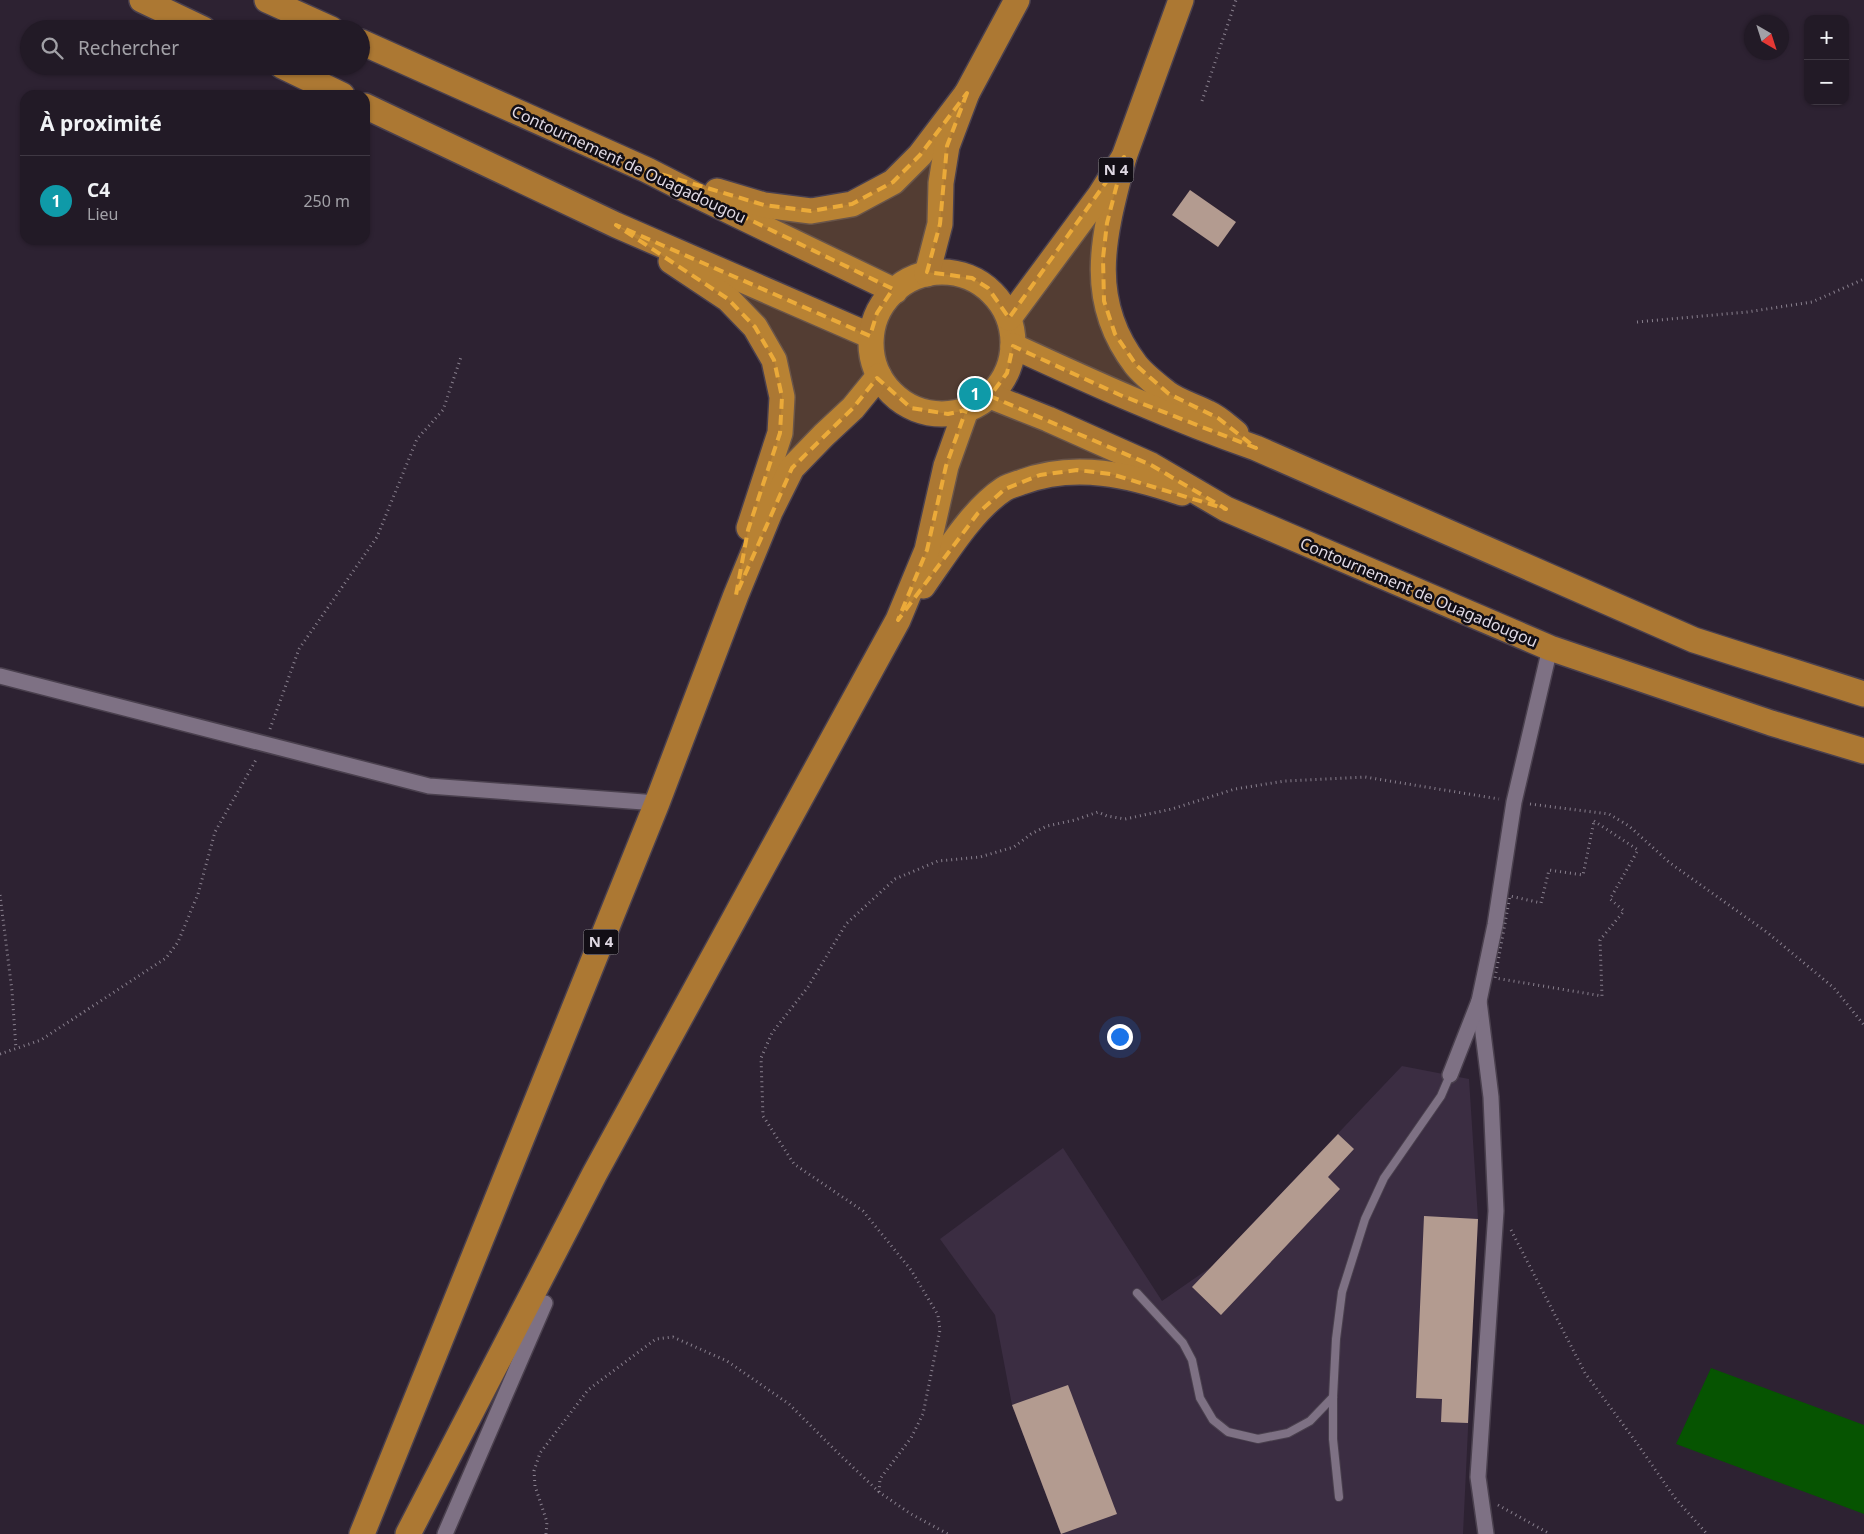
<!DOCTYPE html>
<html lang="fr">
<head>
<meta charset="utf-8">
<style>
  :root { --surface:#221a26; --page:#2a232e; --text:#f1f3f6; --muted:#a2a1a7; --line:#3f3843; --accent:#ebaa39 }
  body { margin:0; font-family:"Noto Sans",sans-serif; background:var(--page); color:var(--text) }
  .controls { position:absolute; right:15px; top:15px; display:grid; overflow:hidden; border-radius:10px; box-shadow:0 1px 4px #0004 }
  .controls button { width:45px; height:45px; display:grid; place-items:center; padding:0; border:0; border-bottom:1px solid var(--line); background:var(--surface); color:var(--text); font:25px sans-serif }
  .compass { position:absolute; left:1744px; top:15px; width:45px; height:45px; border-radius:50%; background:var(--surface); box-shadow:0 1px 4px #0004; rotate:141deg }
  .you { position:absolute; left:1119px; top:1036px; width:18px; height:18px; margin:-12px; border:4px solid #fff; border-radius:50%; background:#1a73e8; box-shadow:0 0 0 8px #1a73e833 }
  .badge { display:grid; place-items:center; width:32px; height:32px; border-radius:50%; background:var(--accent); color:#fff; font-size:16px; font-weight:700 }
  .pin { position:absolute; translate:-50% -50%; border:2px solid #fff; box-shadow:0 1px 5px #0006 }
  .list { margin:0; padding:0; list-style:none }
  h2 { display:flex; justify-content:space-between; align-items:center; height:65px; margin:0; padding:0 20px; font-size:21px }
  h2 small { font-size:16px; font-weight:400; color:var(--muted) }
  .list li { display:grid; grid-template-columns:32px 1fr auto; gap:15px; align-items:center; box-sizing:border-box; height:90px; padding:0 20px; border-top:1px solid var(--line) }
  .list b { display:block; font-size:19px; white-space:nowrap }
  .list p { margin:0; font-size:16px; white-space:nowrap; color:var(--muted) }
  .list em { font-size:16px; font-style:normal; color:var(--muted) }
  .icon { flex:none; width:28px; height:28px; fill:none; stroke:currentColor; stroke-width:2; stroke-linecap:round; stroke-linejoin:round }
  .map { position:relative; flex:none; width:1864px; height:1534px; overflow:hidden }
  .search { position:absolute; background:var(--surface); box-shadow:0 1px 4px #0004; left:20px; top:20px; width:350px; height:55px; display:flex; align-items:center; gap:12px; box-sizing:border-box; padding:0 18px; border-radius:28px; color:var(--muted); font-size:19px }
  .panel { position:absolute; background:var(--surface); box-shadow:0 1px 4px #0004; left:20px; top:90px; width:350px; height:155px; border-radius:15px }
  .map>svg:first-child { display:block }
</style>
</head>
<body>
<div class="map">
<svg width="1864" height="1534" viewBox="0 0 1864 1534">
  <rect width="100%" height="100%" fill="#2d2232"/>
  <path fill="#3b2d42" d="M 1402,1066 L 1469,1079 L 1478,1219 L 1463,1534 L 1061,1534 L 1012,1405 L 995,1315 L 940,1239 L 1063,1148 L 1162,1301 L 1211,1267 Z"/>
  <path fill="#065401" d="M 1711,1368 L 1864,1425 L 1864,1514 L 1676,1444 Z"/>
  <g fill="#b39b90">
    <path d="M 1190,190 L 1236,222 L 1218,247 L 1172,215 Z"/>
    <path d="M 1338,1134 L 1354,1149 L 1328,1177 L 1340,1189 L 1221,1315 L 1192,1287 Z"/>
    <path d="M 1424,1216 L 1478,1219 L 1468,1423 L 1441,1422 L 1442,1399 L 1416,1398 Z"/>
    <path d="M 1068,1385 L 1117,1514 L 1061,1534 L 1012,1405 Z"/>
  </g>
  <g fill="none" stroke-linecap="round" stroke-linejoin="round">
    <defs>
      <g id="service">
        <path d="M 1137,1293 L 1183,1343 L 1192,1360 L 1200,1398 L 1213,1420 L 1228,1432 L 1258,1439 L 1288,1433 L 1310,1421 L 1333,1397"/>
        <path d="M 1339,1497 L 1333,1439 L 1333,1397 L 1336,1339 L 1342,1292 L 1365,1219 L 1384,1178 L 1441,1096 L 1450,1075"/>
      </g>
      <g id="minor">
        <path d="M 0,676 L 429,786 L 657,803"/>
        <path d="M 1479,1001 L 1491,1097 L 1496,1211 L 1478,1477 L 1486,1534"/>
        <path d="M 1450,1075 L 1479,1001 L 1495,925 L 1514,802 L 1550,648"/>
        <path d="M 445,1534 L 545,1303"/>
      </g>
      <g id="trunk">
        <path d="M 142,0 L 203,29"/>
        <path d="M 267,0 L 331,29"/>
        <path d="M 361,42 L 647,170 L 694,194 L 895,291"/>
        <path d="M 282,66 L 342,95"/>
        <path d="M 365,106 L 616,225 L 871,336"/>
        <path d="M 1124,157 C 1105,231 1084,298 1136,365 C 1144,375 1157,385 1167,393 C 1179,402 1195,406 1208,413 C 1219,418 1227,426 1236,433"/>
        <path d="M 717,191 L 764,205 L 811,211 L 852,204 L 893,182 L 920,155 L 967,93"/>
        <path d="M 671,261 L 728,299 L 755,327 L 774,360 L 782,397 L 780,433 L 749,528"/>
        <circle cx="942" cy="343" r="71"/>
        <path d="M 927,274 L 940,224 L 941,183 L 947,146 L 967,93 L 1017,0"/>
        <path d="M 1009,318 L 1100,195 L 1124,157 L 1181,0"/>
        <path d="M 1013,346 C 1093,383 1173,419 1256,448 L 1694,640 L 1864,694"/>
        <path d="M 990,396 L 1048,419 L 1151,465 L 1226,509 L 1550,648 L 1771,723 L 1864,751"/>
        <path d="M 923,586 C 945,555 972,510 1004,489 C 1009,486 1016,484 1022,482 C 1075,462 1130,475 1182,493"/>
        <path d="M 362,1534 L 657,803 L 736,595 L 770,512 L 792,468 L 824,435 L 853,408 L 879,376"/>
        <path d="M 408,1534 L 595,1173 L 898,620 L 927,550 L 946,466 L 966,410"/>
      </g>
    </defs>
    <use href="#service" stroke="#4a404e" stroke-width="10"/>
    <use href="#minor" stroke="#4a404e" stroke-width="18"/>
    <use href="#trunk" stroke="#4a404e" stroke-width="28"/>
    <g stroke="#89808e" stroke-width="3" stroke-dasharray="1 4" stroke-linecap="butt">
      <path d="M 1202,101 L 1236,0"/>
      <path d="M 1637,322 L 1747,312 L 1812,302 L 1864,279"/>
      <path d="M 270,729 L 299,649 L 377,537 L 417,439 L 443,410 L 461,357"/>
      <path d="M 1530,804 L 1609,814 L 1629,826 L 1670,863 L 1768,933 L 1834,988 L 1864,1025"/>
      <path d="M 1594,821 L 1638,850 L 1610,899 L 1624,911 L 1600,940 L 1602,996 L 1495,978 L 1510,896 L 1541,903 L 1549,870 L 1583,875 Z"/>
      <path d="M 0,895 L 12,991 L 16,1049"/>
      <path d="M 0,1054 L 41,1040 L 166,958 L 178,942 L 198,894 L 215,832 L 257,758"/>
      <path d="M 1511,1230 L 1585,1373 L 1636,1442 L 1675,1498 L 1707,1534"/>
      <path d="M 879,1492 L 880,1479 L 911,1438 L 923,1414 L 940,1330 L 938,1315 L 911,1270 L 863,1211 L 794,1164 L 763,1116 L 761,1058 L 772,1033 L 808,987 L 846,924 L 895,879 L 938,861 L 980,857 L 1014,847 L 1031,834 L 1047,826 L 1075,820 L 1098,812 L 1107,816 L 1125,819 L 1172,809 L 1235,789 L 1285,781 L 1365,777 L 1499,799"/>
      <path d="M 1498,1505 L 1550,1534"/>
      <path d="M 546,1534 L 547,1522 L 535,1486 L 534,1471 L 540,1453 L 588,1390 L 656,1339 L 673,1337 L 727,1361 L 789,1404 L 837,1452 L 879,1492 L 911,1514 L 948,1534"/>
    </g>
    <use href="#service" stroke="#7e7184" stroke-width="8"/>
    <use href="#minor" stroke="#7e7184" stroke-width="15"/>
    <use href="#trunk" stroke="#ac7833" stroke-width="25"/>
  </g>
  <path fill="#ebaa39" fill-opacity="0.2" stroke="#ebaa39" stroke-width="4" stroke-dasharray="10 6" stroke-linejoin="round" d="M 967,93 L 947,146 L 940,224 L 927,272 L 972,278 L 988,288 L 1009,318 L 1124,157 L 1107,223 L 1103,258 L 1104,301 L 1115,334 L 1137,366 L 1169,394 L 1218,418 L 1256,448 L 1120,395 L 1013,346 L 1007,373 L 990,396 L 1151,465 L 1226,509 L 1111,474 L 1077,470 L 1040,475 L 1005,489 L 978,513 L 898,620 L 927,550 L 946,466 L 966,410 L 948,414 L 911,408 L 877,378 L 853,408 L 792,468 L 736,595 L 748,530 L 780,433 L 782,397 L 774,360 L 755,327 L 728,299 L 616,225 L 870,336 L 877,313 L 893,289 L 647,170 L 764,205 L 811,211 L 852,204 L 893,182 L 920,155 Z"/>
  <g text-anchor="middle" stroke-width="5" stroke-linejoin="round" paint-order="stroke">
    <g fill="#120e15" stroke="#a29ba5" stroke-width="1">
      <rect x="1098.5" y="157.5" width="35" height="25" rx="4"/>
      <rect x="583.5" y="929.5" width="35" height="25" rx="4"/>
    </g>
    <g font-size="15" font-weight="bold" fill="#dfd8e3">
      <text x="1116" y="175">N 4</text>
      <text x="601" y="947">N 4</text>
    </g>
    <g font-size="16" fill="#dfd8e3" stroke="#120e15">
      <text transform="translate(629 164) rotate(25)" y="6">Contournement de Ouagadougou</text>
      <text transform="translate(1419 592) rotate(23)" y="6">Contournement de Ouagadougou</text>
    </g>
  </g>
</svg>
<div class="controls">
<button>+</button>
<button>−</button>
</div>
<svg class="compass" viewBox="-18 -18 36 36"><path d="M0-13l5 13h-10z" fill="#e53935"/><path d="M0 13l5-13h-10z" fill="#a2a1a7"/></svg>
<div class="you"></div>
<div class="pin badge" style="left:975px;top:394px;background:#0f9aa8">1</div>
<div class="search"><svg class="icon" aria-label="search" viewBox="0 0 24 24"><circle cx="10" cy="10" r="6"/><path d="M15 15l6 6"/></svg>Rechercher</div>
<section class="panel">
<h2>À proximité<small></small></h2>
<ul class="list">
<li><span class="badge" style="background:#0f9aa8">1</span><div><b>C4</b><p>Lieu</p></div><em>250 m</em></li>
</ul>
</section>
</div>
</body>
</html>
